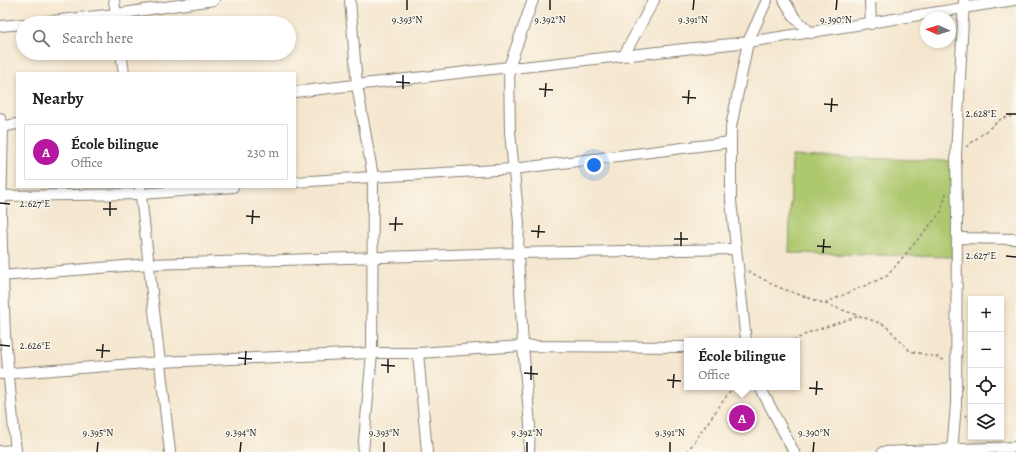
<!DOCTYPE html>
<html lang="en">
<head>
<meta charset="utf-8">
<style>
  :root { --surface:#fff; --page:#f6f6f6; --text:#202124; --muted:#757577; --line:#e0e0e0; --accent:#b5179e }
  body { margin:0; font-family:Alegreya,serif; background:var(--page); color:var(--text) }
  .controls { position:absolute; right:12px; bottom:12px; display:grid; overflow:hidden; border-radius:0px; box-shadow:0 2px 6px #0003 }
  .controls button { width:36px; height:36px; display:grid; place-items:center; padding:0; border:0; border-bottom:1px solid var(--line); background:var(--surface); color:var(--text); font:20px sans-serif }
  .compass { position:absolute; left:920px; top:12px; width:36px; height:36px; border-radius:50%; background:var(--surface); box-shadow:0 2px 6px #0003; rotate:273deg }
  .you { position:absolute; left:594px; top:165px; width:14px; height:14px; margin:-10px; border:3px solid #fff; border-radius:50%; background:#1a73e8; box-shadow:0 0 0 6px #1a73e833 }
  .badge { display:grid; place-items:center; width:26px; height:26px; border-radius:50%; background:var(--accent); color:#fff; font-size:13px; font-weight:700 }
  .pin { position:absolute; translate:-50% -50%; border:2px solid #fff; box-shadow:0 1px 4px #0006 }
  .popup { position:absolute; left:684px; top:338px; width:116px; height:52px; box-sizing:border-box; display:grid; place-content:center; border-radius:0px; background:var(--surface); filter:drop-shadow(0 1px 3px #0005); font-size:13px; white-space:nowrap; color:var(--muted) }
  .popup b { font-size:15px; color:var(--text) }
  .popup::after { content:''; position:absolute; left:50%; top:100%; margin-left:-8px; border:8px solid transparent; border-top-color:var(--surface) }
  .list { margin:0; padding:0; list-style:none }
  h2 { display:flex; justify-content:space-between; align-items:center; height:52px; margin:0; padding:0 16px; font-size:17px }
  h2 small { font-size:13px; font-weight:400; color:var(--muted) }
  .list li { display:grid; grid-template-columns:26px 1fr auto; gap:12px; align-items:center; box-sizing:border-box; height:56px; margin:0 8px 8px; padding:0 8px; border:1px solid var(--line); border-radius:0px }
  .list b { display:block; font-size:15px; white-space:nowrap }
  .list p { margin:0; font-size:13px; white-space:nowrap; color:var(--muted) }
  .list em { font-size:13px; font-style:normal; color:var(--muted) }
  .icon { flex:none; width:22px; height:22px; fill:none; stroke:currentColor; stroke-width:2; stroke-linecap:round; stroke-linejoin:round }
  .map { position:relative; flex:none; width:1016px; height:452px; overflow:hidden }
  .search { position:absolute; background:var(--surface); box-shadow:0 2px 6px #0003; left:16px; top:16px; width:280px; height:44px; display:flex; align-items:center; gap:10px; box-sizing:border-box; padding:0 14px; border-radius:22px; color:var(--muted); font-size:15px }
  .panel { position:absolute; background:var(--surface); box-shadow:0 2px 6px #0003; left:16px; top:72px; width:280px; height:116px; border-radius:0px }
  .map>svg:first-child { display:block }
</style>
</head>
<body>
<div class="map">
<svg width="1016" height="452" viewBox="0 0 1016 452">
  <rect width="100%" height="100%" fill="#fbf7ec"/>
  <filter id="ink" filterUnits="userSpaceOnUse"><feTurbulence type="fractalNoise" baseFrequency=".025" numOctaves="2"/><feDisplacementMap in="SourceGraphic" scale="8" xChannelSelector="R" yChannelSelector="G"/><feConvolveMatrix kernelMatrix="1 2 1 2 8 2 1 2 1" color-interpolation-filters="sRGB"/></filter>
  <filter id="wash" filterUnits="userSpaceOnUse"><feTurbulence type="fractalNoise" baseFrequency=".012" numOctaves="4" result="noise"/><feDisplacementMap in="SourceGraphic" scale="16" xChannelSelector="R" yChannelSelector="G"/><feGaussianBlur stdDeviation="0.9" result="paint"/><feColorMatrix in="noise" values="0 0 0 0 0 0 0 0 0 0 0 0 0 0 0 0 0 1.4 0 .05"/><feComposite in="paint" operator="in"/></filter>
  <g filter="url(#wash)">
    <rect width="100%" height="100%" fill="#f5e7cf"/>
    <path fill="#aec86e" stroke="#657245" d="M 792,156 L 955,161 L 953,257 L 789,253 Z"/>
  </g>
  <g filter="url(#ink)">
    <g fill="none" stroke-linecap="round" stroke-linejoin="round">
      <defs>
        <g id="street">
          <path d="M 114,0 L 117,23"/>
          <path d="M 350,0 L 357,85 L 373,177 L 372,353 L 363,452"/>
          <path d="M 784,0 L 795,18 L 811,33"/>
          <path d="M 870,0 L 871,24"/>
          <path d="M 32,23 L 116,14 L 214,0"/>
          <path d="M 0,26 L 23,24"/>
          <path d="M 121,53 L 124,73"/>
          <path d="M 624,55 L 654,0"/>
          <path d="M 295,92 L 509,67 L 522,67 L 748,42 L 1014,0"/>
          <path d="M 0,118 L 3,126 L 1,215 L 5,336 L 16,452"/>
          <path d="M 0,127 L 17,124"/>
          <path d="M 295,182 L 373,177 L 513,169 L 731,142"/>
          <path d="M 140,187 L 170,452"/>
          <path d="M 0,196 L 141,194 L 233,187"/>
          <path d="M 957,238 L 1016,239"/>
          <path d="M 0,276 L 149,264 L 518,253 L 736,249"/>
          <path d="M 746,341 L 731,201 L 731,127 L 748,42 L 767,0"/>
          <path d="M 418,353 L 427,452"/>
          <path d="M 0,374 L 160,362 L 372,353 L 418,353 L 523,346 L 687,347"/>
          <path d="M 760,387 L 794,452"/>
          <path d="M 0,451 L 16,450"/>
          <path d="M 529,452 L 530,425 L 523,346 L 518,253 L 519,223 L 510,132 L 509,67 L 533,0"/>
          <path d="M 883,452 L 1016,447"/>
          <path d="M 952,452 L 956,404 L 957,217 L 956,155 L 964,0"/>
        </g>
      </defs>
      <use href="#street" stroke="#888276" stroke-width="12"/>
      <g stroke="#888276" stroke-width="1.5" stroke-dasharray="3 3" stroke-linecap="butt">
        <path d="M 966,147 L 1001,119 L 1016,115"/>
        <path d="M 748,271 L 778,287 L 885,325 L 910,351 L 941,358 L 946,363"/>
        <path d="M 825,303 L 887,276 L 941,212 L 947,190"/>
        <path d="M 793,341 L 810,332 L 859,316"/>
        <path d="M 965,415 L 971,422"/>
        <path d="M 687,452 L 733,387"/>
      </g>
      <use href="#street" stroke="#fff" stroke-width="10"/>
    </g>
  </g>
  <path fill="none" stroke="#1c1c1c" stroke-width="1.5" d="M 407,10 L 407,0M 550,10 L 550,0M 693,10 L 694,0M 836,10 L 837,0M 396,82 L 410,83M 403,89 L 403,75M 539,89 L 553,90M 545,97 L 546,83M 682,97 L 696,98M 688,104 L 689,90M 824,104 L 838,105M 831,112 L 832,98M 1006,114 L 1016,114M 0,203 L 10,204M 103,209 L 117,209M 110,216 L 110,202M 246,216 L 260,217M 252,224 L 253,210M 389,224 L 403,224M 395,231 L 396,217M 531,231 L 545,232M 538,238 L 539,225M 674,239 L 688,239M 681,246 L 681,232M 817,246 L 831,247M 823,253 L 824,239M 1006,256 L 1016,257M 0,345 L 10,346M 96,350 L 110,351M 102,358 L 103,344M 238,358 L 252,359M 245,365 L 246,351M 381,365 L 395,366M 388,373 L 388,359M 524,373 L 538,374M 531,380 L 531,366M 667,380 L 681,381M 673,388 L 674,374M 809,388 L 823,389M 816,395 L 817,381M 97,452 L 98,442M 240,452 L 241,442M 384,452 L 384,442M 527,452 L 527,442M 670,452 L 670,442M 813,452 L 814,442"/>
  <g font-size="10" text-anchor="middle" fill="#1c1c1c" stroke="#fbf7ec" stroke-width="3" stroke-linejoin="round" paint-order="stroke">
    <text x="550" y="23">9.392°N</text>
    <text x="836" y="23">9.390°N</text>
    <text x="407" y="23">9.393°N</text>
    <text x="693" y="23">9.391°N</text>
    <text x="981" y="117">2.628°E</text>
    <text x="35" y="207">2.627°E</text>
    <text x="981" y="259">2.627°E</text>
    <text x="35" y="349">2.626°E</text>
    <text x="98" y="436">9.395°N</text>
    <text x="241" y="436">9.394°N</text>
    <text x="384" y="436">9.393°N</text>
    <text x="527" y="436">9.392°N</text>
    <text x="670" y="436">9.391°N</text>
    <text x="814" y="436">9.390°N</text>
  </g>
</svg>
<div class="controls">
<button>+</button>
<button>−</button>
<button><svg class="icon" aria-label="locate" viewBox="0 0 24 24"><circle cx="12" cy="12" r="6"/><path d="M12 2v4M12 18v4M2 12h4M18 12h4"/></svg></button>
<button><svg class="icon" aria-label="layers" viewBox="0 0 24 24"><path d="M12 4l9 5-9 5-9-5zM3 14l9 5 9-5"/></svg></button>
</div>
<svg class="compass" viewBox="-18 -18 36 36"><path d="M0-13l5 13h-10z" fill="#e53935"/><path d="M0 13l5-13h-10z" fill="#757577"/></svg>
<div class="you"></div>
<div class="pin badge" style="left:742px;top:418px">A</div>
<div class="popup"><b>École bilingue</b>Office</div>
<div class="search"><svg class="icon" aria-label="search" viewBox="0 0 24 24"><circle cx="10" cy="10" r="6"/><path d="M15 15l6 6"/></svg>Search here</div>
<section class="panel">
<h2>Nearby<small></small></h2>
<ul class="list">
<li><span class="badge">A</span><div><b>École bilingue</b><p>Office</p></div><em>230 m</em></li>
</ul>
</section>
</div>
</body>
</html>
